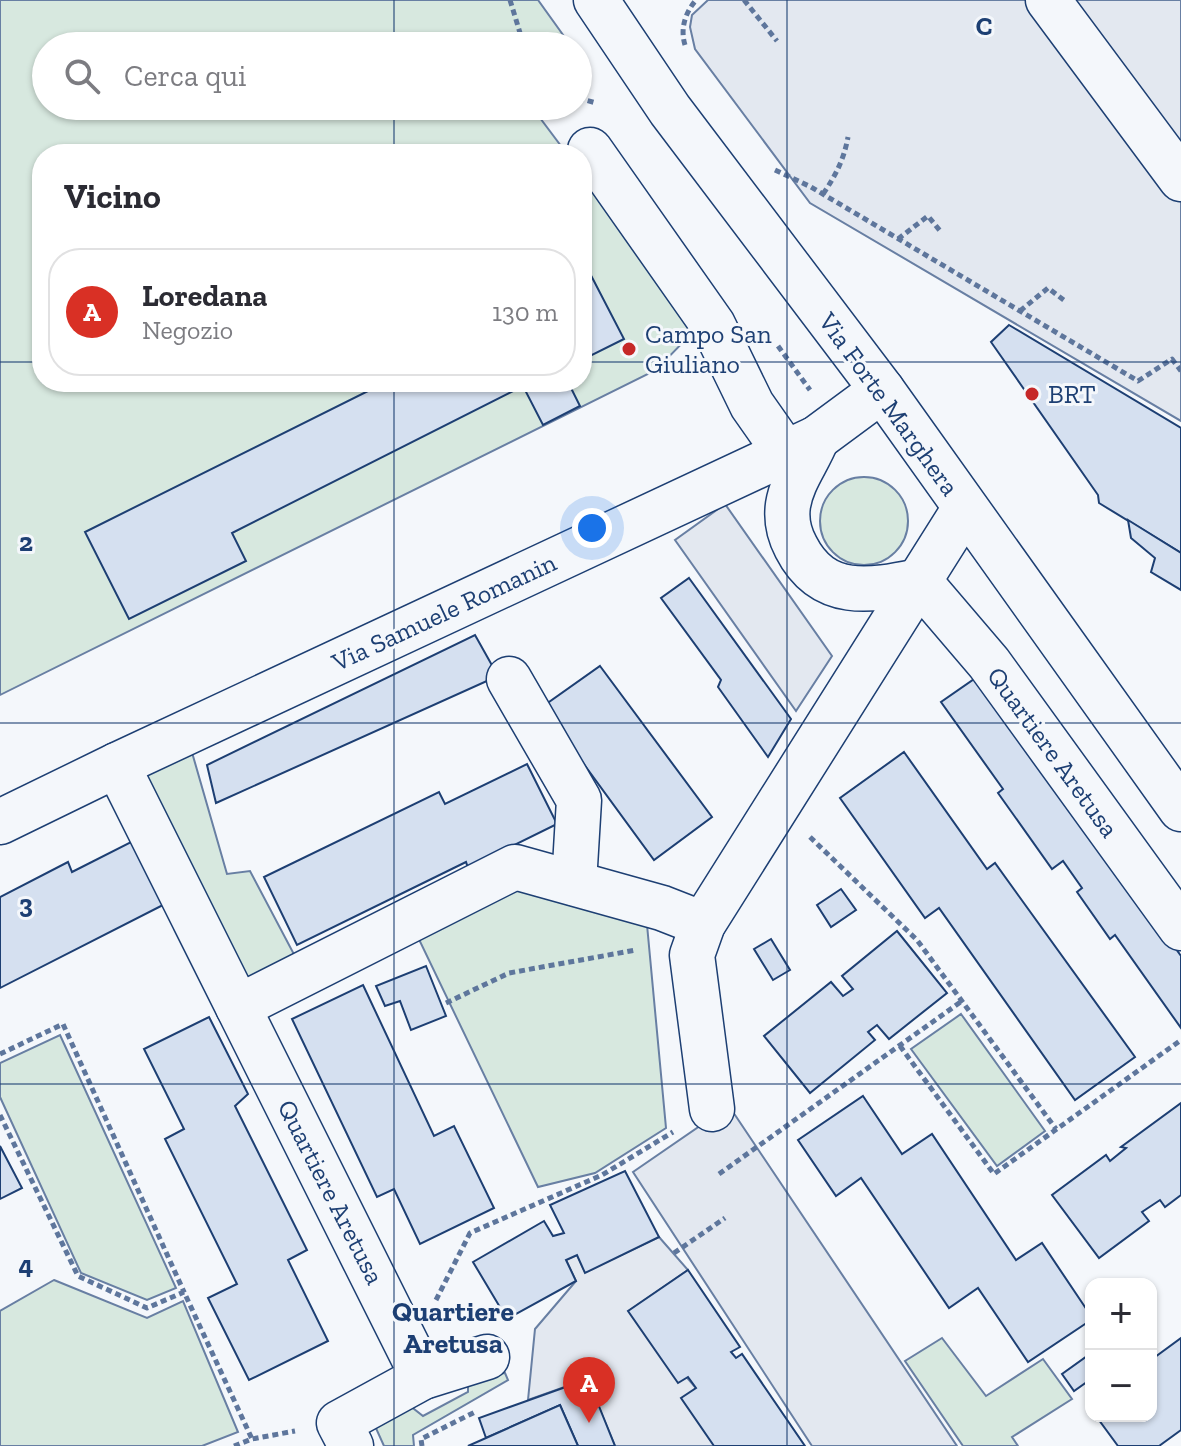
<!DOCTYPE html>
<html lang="it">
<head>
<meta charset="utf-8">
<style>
  :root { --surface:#fff; --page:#f2f2f3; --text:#2b2b33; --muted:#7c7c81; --line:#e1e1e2; --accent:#d93025 }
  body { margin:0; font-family:"Zilla Slab",serif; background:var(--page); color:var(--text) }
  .controls { position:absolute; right:24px; bottom:24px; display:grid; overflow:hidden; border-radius:16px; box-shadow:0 2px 6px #0004 }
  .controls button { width:72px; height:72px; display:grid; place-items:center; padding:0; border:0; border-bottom:2px solid var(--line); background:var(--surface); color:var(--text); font:40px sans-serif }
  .you { position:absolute; left:592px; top:528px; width:28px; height:28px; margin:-20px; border:6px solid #fff; border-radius:50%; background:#1a73e8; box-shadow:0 0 0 12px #1a73e833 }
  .badge { display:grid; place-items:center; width:52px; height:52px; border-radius:50%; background:var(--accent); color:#fff; font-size:26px; font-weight:700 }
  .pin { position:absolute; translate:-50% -66px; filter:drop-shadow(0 2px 4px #0008) }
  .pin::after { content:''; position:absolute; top:42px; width:28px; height:24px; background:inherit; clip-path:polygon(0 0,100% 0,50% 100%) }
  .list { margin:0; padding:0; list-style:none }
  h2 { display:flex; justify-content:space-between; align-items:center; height:104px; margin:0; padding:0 32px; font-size:34px }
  h2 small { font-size:26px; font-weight:400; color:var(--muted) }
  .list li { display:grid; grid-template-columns:52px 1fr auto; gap:24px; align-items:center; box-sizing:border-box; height:128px; margin:0 16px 16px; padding:0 16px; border:2px solid var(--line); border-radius:32px }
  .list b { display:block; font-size:30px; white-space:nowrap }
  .list p { margin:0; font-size:26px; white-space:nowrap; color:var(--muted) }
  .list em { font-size:26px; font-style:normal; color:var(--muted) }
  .icon { flex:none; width:44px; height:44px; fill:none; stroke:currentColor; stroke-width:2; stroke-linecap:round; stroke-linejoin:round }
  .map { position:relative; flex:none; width:1181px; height:1446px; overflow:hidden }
  .search { position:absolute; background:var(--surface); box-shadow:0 2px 6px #0004; left:32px; top:32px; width:560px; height:88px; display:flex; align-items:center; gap:20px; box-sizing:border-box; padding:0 28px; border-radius:44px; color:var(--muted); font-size:30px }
  .panel { position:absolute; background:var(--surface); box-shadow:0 2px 6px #0004; left:32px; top:144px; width:560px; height:248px; border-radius:32px }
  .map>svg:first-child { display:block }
</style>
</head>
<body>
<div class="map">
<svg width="1181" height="1446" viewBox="0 0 1181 1446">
  <rect width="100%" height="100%" fill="#f4f7fb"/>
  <g fill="#d7e8df" stroke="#687fa3" stroke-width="2">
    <path d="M 0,0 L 538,0 L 571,46 L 46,46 L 46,106 L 531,106 L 567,154 L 42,154 L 42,382 L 582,382 L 582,174 L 697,328 L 656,370 L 0,695 Z"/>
    <circle cx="864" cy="521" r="44"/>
    <path d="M 189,742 L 227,874 L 250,871 L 297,960 L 241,988 L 135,768 Z"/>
    <path d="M 512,878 L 646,914 L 666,1128 L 595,1173 L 538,1187 L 414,929 Z"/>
    <path d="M 961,1014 L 1045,1131 L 997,1166 L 911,1049 Z"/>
    <path d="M 60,1035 L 176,1288 L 147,1300 L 81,1273 L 0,1097 L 0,1063 Z"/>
    <path d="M 54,1280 L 147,1318 L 183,1301 L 238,1432 L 202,1446 L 0,1446 L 0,1311 Z"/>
    <path d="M 942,1338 L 986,1396 L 1043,1359 L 1072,1399 L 1012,1437 L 1018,1446 L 963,1446 L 905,1361 Z"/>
    <path d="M 505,1373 L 508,1380 L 413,1435 L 414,1446 L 384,1446 L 370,1415 L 400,1398 L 423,1416 L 468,1392 L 468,1383 L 476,1376 Z"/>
  </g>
  <g fill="#e3e8f0" stroke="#687fa3" stroke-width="2">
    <path d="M 708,0 L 1181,0 L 1181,421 L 810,203 L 695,49 L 690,27 L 692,15 Z"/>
    <path d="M 725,504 L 832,656 L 796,711 L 675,540 Z"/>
    <path d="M 729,1106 L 957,1446 L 812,1446 L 633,1172 Z"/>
    <path d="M 659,1237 L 688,1270 L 629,1311 L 696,1388 L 714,1446 L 615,1446 L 587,1379 L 528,1400 L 535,1329 L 576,1281 L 566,1260 L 577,1255 L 585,1272 Z"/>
  </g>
  <g fill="#d5e0f0" stroke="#1d3f73" stroke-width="2">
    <path d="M 582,258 L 624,339 L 582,360 Z"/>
    <path d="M 1009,325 L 1181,428 L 1181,553 L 1099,503 L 1098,495 L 991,342 Z"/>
    <path d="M 386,382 L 568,382 L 580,406 L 543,425 L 523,386 L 232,533 L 246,561 L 129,619 L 85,532 Z"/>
    <path d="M 1128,520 L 1181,553 L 1181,590 L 1151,572 L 1155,558 L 1131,538 Z"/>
    <path d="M 689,578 L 791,719 L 768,757 L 718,687 L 721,680 L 661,598 Z"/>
    <path d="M 475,635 L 498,676 L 216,803 L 207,765 Z"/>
    <path d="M 600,666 L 712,817 L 654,860 L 542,707 Z"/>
    <path d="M 980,675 L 1181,956 L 1181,1028 L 1115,935 L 1110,939 L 1077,892 L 1082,888 L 1063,861 L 1052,869 L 998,793 L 1003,789 L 941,702 Z"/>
    <path d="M 904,752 L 987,869 L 995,863 L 1135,1057 L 1075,1100 L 939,908 L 925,918 L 840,798 Z"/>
    <path d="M 527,764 L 557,824 L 468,868 L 466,862 L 297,945 L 264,877 L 439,792 L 445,804 Z"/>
    <path d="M 133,841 L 165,904 L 0,988 L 0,897 L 68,862 L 72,872 Z"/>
    <path d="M 841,889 L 856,910 L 831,927 L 817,905 Z"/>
    <path d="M 897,931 L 947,993 L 889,1039 L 877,1025 L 868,1032 L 875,1040 L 810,1093 L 764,1036 L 831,982 L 843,996 L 853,989 L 842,976 Z"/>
    <path d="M 771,939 L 790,970 L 773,980 L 754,949 Z"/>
    <path d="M 426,966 L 446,1016 L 411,1030 L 400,1001 L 385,1006 L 376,986 Z"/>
    <path d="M 363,985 L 434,1136 L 454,1126 L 494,1208 L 420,1244 L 394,1189 L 377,1197 L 292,1019 Z"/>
    <path d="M 209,1017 L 248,1094 L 235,1106 L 307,1250 L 288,1260 L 328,1341 L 249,1380 L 208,1298 L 237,1284 L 165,1139 L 184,1129 L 144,1049 Z"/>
    <path d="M 863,1096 L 902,1154 L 932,1134 L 1016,1260 L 1042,1243 L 1091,1316 L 1091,1320 L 1028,1362 L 978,1288 L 949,1308 L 861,1178 L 836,1196 L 798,1140 Z"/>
    <path d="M 1181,1103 L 1181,1195 L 1165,1207 L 1160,1200 L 1142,1212 L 1149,1221 L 1099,1258 L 1052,1195 L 1106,1155 L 1110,1161 L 1126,1148 L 1121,1147 Z"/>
    <path d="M 0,1146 L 22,1188 L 0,1199 Z"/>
    <path d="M 625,1171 L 659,1237 L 585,1273 L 577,1255 L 566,1260 L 576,1281 L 507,1319 L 473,1262 L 544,1221 L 553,1236 L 564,1233 L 550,1205 Z"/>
    <path d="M 688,1270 L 740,1347 L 731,1352 L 736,1358 L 742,1354 L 805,1446 L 714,1446 L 681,1398 L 696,1388 L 688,1377 L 678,1383 L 628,1311 Z"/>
    <path d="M 1181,1338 L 1181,1430 L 1159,1446 L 1118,1446 L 1096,1416 L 1151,1416 L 1151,1360 Z"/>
    <path d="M 1090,1354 L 1091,1379 L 1074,1391 L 1062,1374 Z"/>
    <path d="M 588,1379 L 615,1446 L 578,1446 L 560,1405 L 486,1438 L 479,1418 Z"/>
    <path d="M 560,1405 L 578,1446 L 468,1446 L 486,1438 Z"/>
  </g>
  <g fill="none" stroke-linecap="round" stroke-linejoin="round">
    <defs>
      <g id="minor">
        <path d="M 596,0 L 670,110 L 882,390 L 1181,809"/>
        <path d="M 1048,0 L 1181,179"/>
        <path d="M 590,150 L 713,325 L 752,405 L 785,452"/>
        <path d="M 817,438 C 808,461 792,480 788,505 C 786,519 789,534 796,547 C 823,600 870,591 919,581 L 989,663 L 1181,928"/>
        <path d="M 509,679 L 579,800 L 574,883"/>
        <path d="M 117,765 L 423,1377"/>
        <path d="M 0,822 L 117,765 L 817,438 L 882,390"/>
        <path d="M 238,1007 L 515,867 L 662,908 L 703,924"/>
        <path d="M 712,1109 L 692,955 L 703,924 L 965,508"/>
        <path d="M 351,1446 L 339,1423 L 423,1377 L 487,1357"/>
      </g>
    </defs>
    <use href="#minor" stroke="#1d3f73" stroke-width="47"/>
    <g stroke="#5e769c" stroke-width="5" stroke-dasharray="6 4" stroke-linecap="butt">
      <path d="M 510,0 L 524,46"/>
      <path d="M 744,0 L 777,41"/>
      <path d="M 685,45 C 680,29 685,13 696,0"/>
      <path d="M 578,98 L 596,103"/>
      <path d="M 775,170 L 811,187 L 1138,381 L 1172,359 L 1181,371"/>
      <path d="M 823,194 C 836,175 844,159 848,137"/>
      <path d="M 898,239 L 928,216 L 941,232"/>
      <path d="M 1020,311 L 1048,288 L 1065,301"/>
      <path d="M 778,346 L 810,390"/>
      <path d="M 810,837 L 917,940 L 1056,1129"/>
      <path d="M 446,1003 L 509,973 L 636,950"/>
      <path d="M 900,1046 L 994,1174 L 1181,1040"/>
      <path d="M 0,1054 L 63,1024 L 184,1292"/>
      <path d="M 0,1115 L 78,1276 L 147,1308 L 184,1292 L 252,1439"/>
      <path d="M 719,1174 L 962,1001"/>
      <path d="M 674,1253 L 725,1218"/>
      <path d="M 436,1300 L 470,1233 L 602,1175 L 673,1132"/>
      <path d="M 234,1446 L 252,1439 L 295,1431"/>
      <path d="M 422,1446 L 421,1439 L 475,1412"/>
    </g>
    <use href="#minor" stroke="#f4f7fb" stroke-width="44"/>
  </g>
  <path fill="none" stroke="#1d3f73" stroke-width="2" stroke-opacity="0.55" d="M 394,0 L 394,46M 787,0 L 787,1446M 394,106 L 394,154M 0,362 L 42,362M 582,362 L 1181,362M 394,382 L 394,1446M 0,723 L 1181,723M 0,1084 L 1181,1084"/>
  <g fill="#c62828" stroke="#f4f7fb" stroke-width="3">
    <circle cx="629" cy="349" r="8"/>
    <circle cx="1032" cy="394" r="8"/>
  </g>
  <g text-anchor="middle" stroke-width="6" stroke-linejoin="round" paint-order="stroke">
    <g font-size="26" fill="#1d3f73" stroke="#f4f7fb" text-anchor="start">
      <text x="645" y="343">Campo San<tspan x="645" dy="30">Giuliano</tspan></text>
      <text x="1048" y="403">BRT</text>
    </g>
    <g font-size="26" fill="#1d3f73" stroke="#f4f7fb">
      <text transform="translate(889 404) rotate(54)" y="9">Via Forte Marghera</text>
      <text transform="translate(444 612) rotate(-25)" y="9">Via Samuele Romanin</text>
      <text transform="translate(1053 752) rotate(54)" y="9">Quartiere Aretusa</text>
      <text transform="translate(331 1192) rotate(63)" y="9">Quartiere Aretusa</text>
    </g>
    <g font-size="28" font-weight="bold" fill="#1d3f73" stroke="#f4f7fb">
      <text x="453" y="1321">Quartiere<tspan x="453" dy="32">Aretusa</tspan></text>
    </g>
  </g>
  <g font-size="26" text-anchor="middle" font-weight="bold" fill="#1d3f73" stroke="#f4f7fb" stroke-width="6" stroke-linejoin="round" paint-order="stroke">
    <text x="984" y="35">C</text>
    <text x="26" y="551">2</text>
    <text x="26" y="913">3</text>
    <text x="26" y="1274">4</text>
  </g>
</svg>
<div class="controls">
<button>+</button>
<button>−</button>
</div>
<div class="you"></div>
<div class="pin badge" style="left:589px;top:1423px">A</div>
<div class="search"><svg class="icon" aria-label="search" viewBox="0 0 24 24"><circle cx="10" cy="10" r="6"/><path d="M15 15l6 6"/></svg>Cerca qui</div>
<section class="panel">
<h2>Vicino<small></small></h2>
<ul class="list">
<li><span class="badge">A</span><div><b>Loredana</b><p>Negozio</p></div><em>130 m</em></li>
</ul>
</section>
</div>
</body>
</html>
